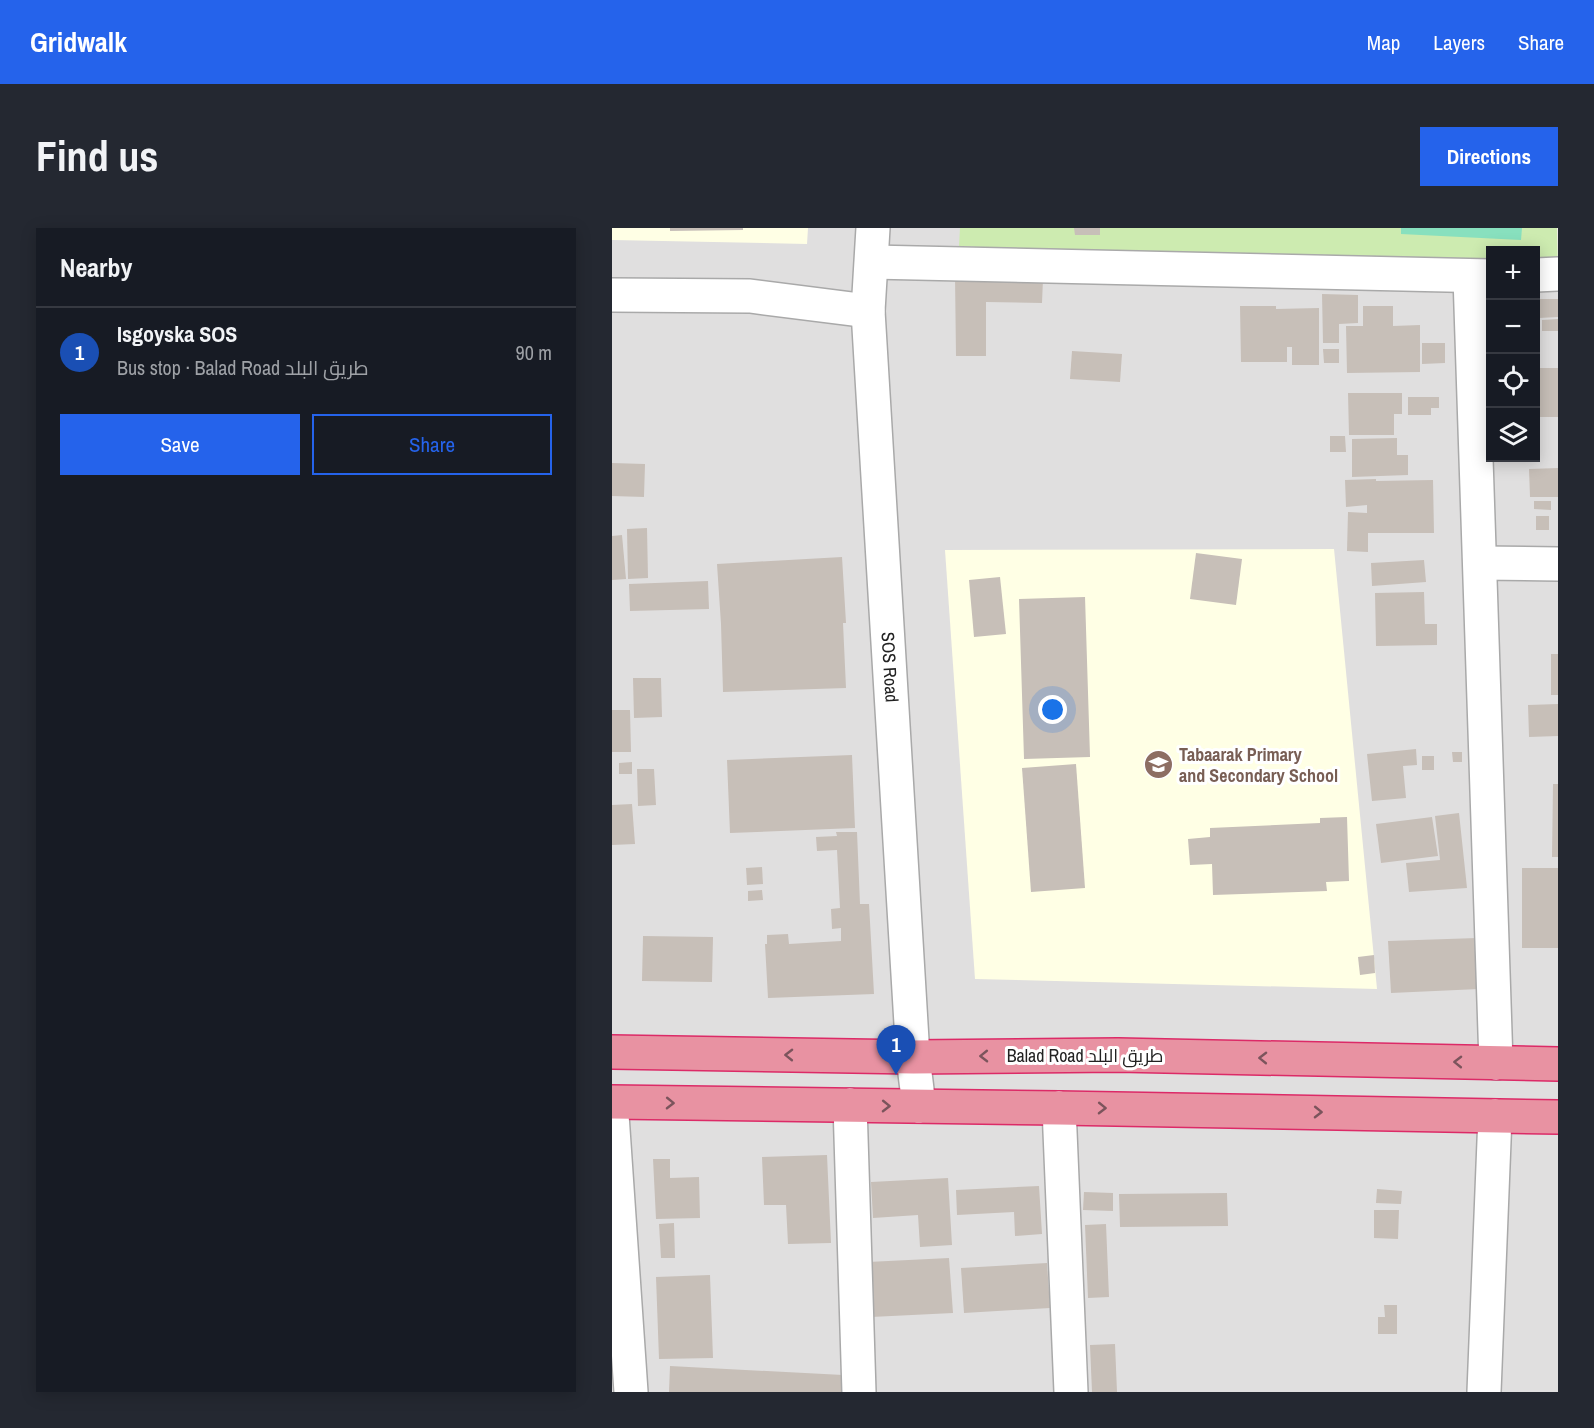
<!DOCTYPE html>
<html lang="en">
<head>
<meta charset="utf-8">
<style>
  :root { --surface:#171b24; --page:#242831; --text:#f1f3f6; --muted:#9ea1a6; --line:#363941; --accent:#2563eb }
  body { margin:0; font-family:"Archivo Narrow",Cairo,sans-serif; background:var(--page); color:var(--text) }
  .controls { position:absolute; right:18px; top:18px; display:grid; overflow:hidden; border-radius:0px; box-shadow:0 3px 15px #0003 }
  .controls button { width:54px; height:54px; display:grid; place-items:center; padding:0; border:0; border-bottom:2px solid var(--line); background:var(--surface); color:var(--text); font:30px sans-serif }
  .you { position:absolute; left:441px; top:482px; width:21px; height:21px; margin:-15px; border:4px solid #fff; border-radius:50%; background:#1a73e8; box-shadow:0 0 0 9px #1a73e833 }
  .badge { display:grid; place-items:center; width:39px; height:39px; border-radius:50%; background:var(--accent); color:#fff; font-size:20px; font-weight:700 }
  .pin { position:absolute; translate:-50% -50px; filter:drop-shadow(0 2px 3px #0008) }
  .pin::after { content:''; position:absolute; top:32px; width:21px; height:18px; background:inherit; clip-path:polygon(0 0,100% 0,50% 100%) }
  .list { margin:0; padding:0; list-style:none }
  h2 { display:flex; justify-content:space-between; align-items:center; height:78px; margin:0; padding:0 24px; font-size:26px }
  h2 small { font-size:20px; font-weight:400; color:var(--muted) }
  .list li { display:grid; grid-template-columns:39px 1fr auto; gap:18px; align-items:center; box-sizing:border-box; height:90px; padding:0 24px; border-top:2px solid var(--line) }
  .list b { display:block; font-size:22px; white-space:nowrap }
  .list p { margin:0; font-size:20px; white-space:nowrap; color:var(--muted) }
  .list em { font-size:20px; font-style:normal; color:var(--muted) }
  .actions { display:flex; gap:12px; padding:18px 24px }
  .actions a { flex:1; padding:14px 0; border:2px solid var(--accent); border-radius:0px; text-align:center; font-size:21px; color:var(--accent) }
  .actions .main { background:var(--accent); color:#fff }
  .icon { flex:none; width:33px; height:33px; fill:none; stroke:currentColor; stroke-width:2; stroke-linecap:round; stroke-linejoin:round }
  .map { position:relative; flex:none; width:946px; height:1164px; overflow:hidden; border-radius:0px }
  header { display:flex; align-items:center; gap:36px; box-sizing:border-box; height:84px; padding:0 30px; background:var(--accent); color:#fff }
  header strong { font-size:28px }
  nav { display:flex; gap:33px; margin-inline-start:auto; font-size:21px }
  .intro { display:flex; align-items:center; justify-content:space-between; box-sizing:border-box; height:144px; padding:0 36px }
  h1 { margin:0; font-size:42px }
  .button { padding:15px 27px; border-radius:0px; background:var(--accent); color:#fff; font-size:21px; font-weight:700 }
  main { display:flex; gap:36px; padding:0 36px }
  aside { flex:1; background:var(--surface); border-radius:0px; box-shadow:0 3px 15px #0003 }
  .map>svg:first-child { display:block }
</style>
</head>
<body>
<header>
<strong>Gridwalk</strong>
<nav><a>Map</a><a>Layers</a><a>Share</a></nav>
</header>
<div class="intro"><h1>Find us</h1><a class="button">Directions</a></div>
<main>
<aside>
<h2>Nearby<small></small></h2>
<ul class="list">
<li><span class="badge" style="background:#1a4fb4">1</span><div><b>Isgoyska SOS</b><p>Bus stop · Balad Road طريق البلد</p></div><em>90 m</em></li>
</ul>
<div class="actions"><a class="main">Save</a><a>Share</a></div>
</aside>
<div class="map">
<svg width="946" height="1164" viewBox="0 0 946 1164">
  <rect width="100%" height="100%" fill="#f2efe9"/>
  <path fill="#e0dfdf" d="M 0,0 L 348,0 L 348,18 L 878,50 L 879,230 L 924,230 L 924,52 L 946,52 L 946,1164 L 0,1164 Z"/>
  <g fill="#ffffe5">
    <path d="M 0,0 L 196,0 L 195,16 L 0,12 Z"/>
    <path d="M 722,321 L 765,761 L 363,751 L 333,322 Z"/>
  </g>
  <path fill="#cdebb0" d="M 348,0 L 945,0 L 946,52 L 924,52 L 924,22 L 879,22 L 878,50 L 347,18 Z"/>
  <path fill="#88e0be" d="M 789,0 L 910,0 L 909,12 L 789,6 Z"/>
  <g fill="#c7bfb8">
    <path d="M 58,0 L 131,0 L 131,2 L 58,3 Z"/>
    <path d="M 462,0 L 488,0 L 488,7 L 463,7 Z"/>
    <path d="M 343,48 L 431,51 L 430,75 L 374,74 L 374,128 L 344,128 Z"/>
    <path d="M 710,66 L 746,67 L 746,95 L 727,96 L 727,115 L 711,115 Z"/>
    <path d="M 926,71 L 946,71 L 946,89 L 927,90 Z"/>
    <path d="M 628,78 L 664,78 L 664,81 L 707,80 L 707,137 L 680,137 L 680,119 L 675,119 L 675,134 L 629,134 Z"/>
    <path d="M 751,78 L 781,78 L 781,98 L 808,97 L 808,144 L 735,145 L 734,98 L 751,98 Z"/>
    <path d="M 946,91 L 946,103 L 930,103 L 930,92 Z"/>
    <path d="M 810,115 L 833,115 L 833,135 L 810,136 Z"/>
    <path d="M 711,121 L 727,121 L 727,135 L 712,135 Z"/>
    <path d="M 460,123 L 510,126 L 508,154 L 458,151 Z"/>
    <rect x="924" y="140" width="22" height="49"/>
    <path d="M 736,165 L 790,165 L 790,186 L 782,186 L 782,207 L 737,207 Z"/>
    <path d="M 796,169 L 827,169 L 827,180 L 819,180 L 819,187 L 796,187 Z"/>
    <path d="M 718,208 L 733,208 L 734,224 L 718,224 Z"/>
    <path d="M 785,210 L 785,227 L 796,227 L 796,247 L 740,249 L 740,211 Z"/>
    <path d="M 0,235 L 33,236 L 32,269 L 0,268 Z"/>
    <path d="M 946,240 L 946,269 L 918,269 L 917,241 Z"/>
    <path d="M 764,251 L 764,253 L 821,252 L 822,305 L 756,305 L 756,324 L 735,323 L 736,284 L 755,285 L 755,277 L 734,279 L 733,252 Z"/>
    <path d="M 922,273 L 939,273 L 939,282 L 922,281 Z"/>
    <rect x="924" y="288" width="13" height="14"/>
    <path d="M 35,300 L 36,350 L 16,351 L 15,301 Z"/>
    <path d="M 10,307 L 14,351 L 0,352 L 0,308 Z"/>
    <path d="M 584,325 L 630,331 L 624,377 L 578,371 Z"/>
    <path d="M 230,329 L 234,395 L 231,395 L 234,460 L 111,464 L 109,396 L 105,336 Z"/>
    <path d="M 812,332 L 814,354 L 760,358 L 759,335 Z"/>
    <path d="M 388,349 L 394,406 L 362,409 L 357,352 Z"/>
    <path d="M 96,353 L 97,381 L 18,383 L 17,356 Z"/>
    <path d="M 812,364 L 813,396 L 825,396 L 825,417 L 764,418 L 763,365 Z"/>
    <path d="M 473,369 L 478,529 L 412,531 L 407,371 Z"/>
    <rect x="939" y="426" width="7" height="41"/>
    <path d="M 21,450 L 49,450 L 50,489 L 22,490 Z"/>
    <path d="M 946,476 L 946,508 L 917,509 L 916,477 Z"/>
    <path d="M 0,482 L 18,482 L 19,524 L 0,524 Z"/>
    <path d="M 804,521 L 805,537 L 791,538 L 794,570 L 760,573 L 755,526 Z"/>
    <path d="M 840,524 L 850,524 L 850,534 L 841,534 Z"/>
    <path d="M 240,527 L 243,600 L 118,605 L 115,532 Z"/>
    <rect x="810" y="528" width="12" height="14"/>
    <path d="M 20,534 L 20,546 L 7,546 L 7,535 Z"/>
    <path d="M 464,536 L 473,660 L 419,664 L 410,540 Z"/>
    <path d="M 25,541 L 42,541 L 44,577 L 26,578 Z"/>
    <path d="M 941,556 L 946,556 L 946,629 L 940,629 Z"/>
    <path d="M 20,576 L 23,616 L 0,617 L 0,577 Z"/>
    <path d="M 847,585 L 855,660 L 797,664 L 794,635 L 828,632 L 823,588 Z"/>
    <path d="M 735,589 L 737,653 L 714,654 L 715,663 L 601,667 L 600,636 L 578,637 L 576,611 L 598,609 L 598,600 L 708,595 L 708,590 Z"/>
    <path d="M 820,589 L 826,628 L 769,635 L 764,596 Z"/>
    <path d="M 224,604 L 245,604 L 248,676 L 257,676 L 262,766 L 156,770 L 153,716 L 155,716 L 155,707 L 176,706 L 177,716 L 229,713 L 229,700 L 220,701 L 219,681 L 228,680 L 225,622 L 205,623 L 204,609 L 225,608 Z"/>
    <path d="M 150,639 L 151,656 L 135,657 L 134,640 Z"/>
    <rect x="910" y="640" width="36" height="80"/>
    <path d="M 150,662 L 151,672 L 136,673 L 136,663 Z"/>
    <path d="M 31,708 L 101,709 L 100,754 L 30,753 Z"/>
    <path d="M 865,710 L 867,761 L 779,765 L 776,713 Z"/>
    <path d="M 762,727 L 763,745 L 748,747 L 746,729 Z"/>
    <path d="M 215,927 L 219,1015 L 176,1016 L 174,977 L 152,977 L 150,929 Z"/>
    <path d="M 41,931 L 58,931 L 58,950 L 87,949 L 88,990 L 44,991 Z"/>
    <path d="M 336,950 L 340,1017 L 308,1019 L 306,987 L 261,990 L 259,954 Z"/>
    <path d="M 427,958 L 430,1006 L 403,1008 L 402,984 L 345,987 L 344,962 Z"/>
    <path d="M 765,961 L 790,963 L 789,976 L 764,975 Z"/>
    <path d="M 472,964 L 501,965 L 501,983 L 471,982 Z"/>
    <path d="M 615,965 L 616,998 L 508,999 L 507,966 Z"/>
    <path d="M 762,982 L 787,982 L 786,1011 L 762,1010 Z"/>
    <path d="M 62,995 L 63,1030 L 49,1030 L 47,996 Z"/>
    <path d="M 494,996 L 497,1069 L 476,1070 L 473,997 Z"/>
    <path d="M 337,1030 L 341,1085 L 259,1089 L 256,1034 Z"/>
    <path d="M 435,1035 L 438,1080 L 352,1085 L 349,1040 Z"/>
    <path d="M 98,1047 L 101,1130 L 47,1131 L 44,1049 Z"/>
    <path d="M 772,1077 L 785,1077 L 785,1106 L 766,1106 L 766,1089 L 773,1089 Z"/>
    <path d="M 503,1116 L 505,1164 L 480,1164 L 478,1117 Z"/>
    <path d="M 58,1138 L 231,1147 L 230,1164 L 57,1164 Z"/>
  </g>
  <g fill="none" stroke-linecap="round" stroke-linejoin="round">
    <defs>
      <g id="minor">
        <path id="s1" d="M 261,0 L 256,83 L 301,829 L 307,878"/>
        <path d="M 260,34 L 879,48"/>
        <path d="M 924,47 L 946,46"/>
        <path d="M 858,49 L 884,835"/>
        <path d="M 0,67 L 138,68 L 256,83"/>
        <path d="M 868,335 L 946,336"/>
        <path d="M 238,877 L 247,1164"/>
        <path d="M 447,880 L 459,1164"/>
        <path d="M 0,887 L 19,1164"/>
        <path d="M 872,1164 L 883,888"/>
      </g>
      <g id="highway">
        <path d="M 0,824 L 301,829 L 506,827 L 946,836"/>
        <path d="M 0,874 L 447,880 L 946,889"/>
      </g>
    </defs>
    <use href="#minor" stroke="#a9a9a9" stroke-width="36"/>
    <use href="#highway" stroke="#dc2a67" stroke-width="36"/>
    <use href="#minor" stroke="#fff" stroke-width="33"/>
    <use href="#highway" stroke="#e892a2" stroke-width="33"/>
  </g>
  <defs><path id="oneway-chevron" d="M-2-3.5L2.5 0L-2 3.5" fill="none" stroke-width="1.6" stroke-linecap="round" stroke-linejoin="round" transform="scale(1.5)"/></defs>
  <g stroke="#7b545c">
    <use href="#oneway-chevron" transform="translate(177 827) rotate(-179)"/>
    <use href="#oneway-chevron" transform="translate(372 828) rotate(179)"/>
    <use href="#oneway-chevron" transform="translate(651 830) rotate(-179)"/>
    <use href="#oneway-chevron" transform="translate(846 834) rotate(-179)"/>
    <use href="#oneway-chevron" transform="translate(58 875) rotate(1)"/>
    <use href="#oneway-chevron" transform="translate(274 878) rotate(1)"/>
    <use href="#oneway-chevron" transform="translate(490 880) rotate(1)"/>
    <use href="#oneway-chevron" transform="translate(706 884) rotate(1)"/>
  </g>
  <defs>
    <symbol id="school-disc" viewBox="-11 -11 22 22"><circle r="9.5" fill="#8d6e63" stroke="#fff"/><path d="M0-5L7-2L0 1L-7-2ZM-4 1L0 2.5L4 1V4Q0 6-4 4Z" fill="#fff"/></symbol>
  </defs>
  <g fill-rule="evenodd">
    <use href="#school-disc" x="530" y="520" width="33" height="33"/>
  </g>
  <g text-anchor="middle" stroke-width="6" stroke-linejoin="round" paint-order="stroke">
    <g font-size="18" fill="#222" stroke="#fff">
      <text dy="6" stroke="none"><textPath href="#s1" startOffset="440">SOS Road</textPath></text>
      <text x="473" y="834">Balad Road طريق البلد</text>
    </g>
    <g font-size="18" font-weight="bold" fill="#785e54" stroke="#fff" text-anchor="start">
      <text x="567" y="533">Tabaarak Primary<tspan x="567" dy="21">and Secondary School</tspan></text>
    </g>
  </g>
</svg>
<div class="controls">
<button>+</button>
<button>−</button>
<button><svg class="icon" aria-label="locate" viewBox="0 0 24 24"><circle cx="12" cy="12" r="6"/><path d="M12 2v4M12 18v4M2 12h4M18 12h4"/></svg></button>
<button><svg class="icon" aria-label="layers" viewBox="0 0 24 24"><path d="M12 4l9 5-9 5-9-5zM3 14l9 5 9-5"/></svg></button>
</div>
<div class="you"></div>
<div class="pin badge" style="left:284px;top:847px;background:#1a4fb4">1</div>
</div>
</main>
</body>
</html>
